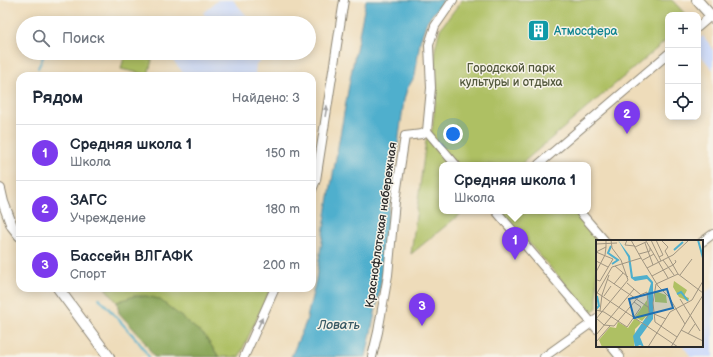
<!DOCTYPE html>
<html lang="ru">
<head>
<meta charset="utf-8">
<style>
  :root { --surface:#fff; --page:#f2f2f3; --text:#1f2937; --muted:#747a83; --line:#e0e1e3; --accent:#7c3aed }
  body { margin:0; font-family:"Balsamiq Sans",sans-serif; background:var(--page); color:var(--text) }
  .controls { position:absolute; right:12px; top:12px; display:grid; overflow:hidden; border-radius:8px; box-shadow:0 2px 10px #0003 }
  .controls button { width:36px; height:36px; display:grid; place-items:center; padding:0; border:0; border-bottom:1px solid var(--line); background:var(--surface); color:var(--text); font:20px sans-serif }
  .you { position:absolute; left:453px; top:134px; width:14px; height:14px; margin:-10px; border:3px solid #fff; border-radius:50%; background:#1a73e8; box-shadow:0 0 0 6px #1a73e833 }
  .badge { display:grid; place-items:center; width:26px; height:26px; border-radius:50%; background:var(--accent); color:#fff; font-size:13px; font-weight:700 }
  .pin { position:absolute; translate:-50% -33px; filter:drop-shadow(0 1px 2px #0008) }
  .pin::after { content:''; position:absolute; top:21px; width:14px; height:12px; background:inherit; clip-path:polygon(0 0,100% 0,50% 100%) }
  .popup { position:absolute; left:439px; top:162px; width:152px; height:52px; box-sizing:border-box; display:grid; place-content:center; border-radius:8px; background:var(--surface); filter:drop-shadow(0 1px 3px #0005); font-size:13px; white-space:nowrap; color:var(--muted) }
  .popup b { font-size:15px; color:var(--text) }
  .popup::after { content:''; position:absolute; left:50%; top:100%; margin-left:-8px; border:8px solid transparent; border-top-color:var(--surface) }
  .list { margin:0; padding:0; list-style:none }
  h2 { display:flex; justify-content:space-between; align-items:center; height:52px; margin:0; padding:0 16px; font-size:17px }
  h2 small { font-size:13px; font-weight:400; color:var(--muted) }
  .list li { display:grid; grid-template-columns:26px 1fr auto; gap:12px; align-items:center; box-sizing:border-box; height:56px; padding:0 16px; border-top:1px solid var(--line) }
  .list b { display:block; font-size:15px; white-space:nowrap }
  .list p { margin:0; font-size:13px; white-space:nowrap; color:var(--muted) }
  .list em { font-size:13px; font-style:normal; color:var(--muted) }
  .icon { flex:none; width:22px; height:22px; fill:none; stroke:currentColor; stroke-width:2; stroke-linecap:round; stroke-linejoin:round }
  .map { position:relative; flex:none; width:713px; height:357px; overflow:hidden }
  .search { position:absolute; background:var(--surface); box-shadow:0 2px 10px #0003; left:16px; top:16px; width:300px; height:44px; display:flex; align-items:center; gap:10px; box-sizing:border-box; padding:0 14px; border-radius:22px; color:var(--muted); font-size:15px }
  .panel { position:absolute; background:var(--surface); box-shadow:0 2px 10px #0003; left:16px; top:72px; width:300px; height:220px; border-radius:12px }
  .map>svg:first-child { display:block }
</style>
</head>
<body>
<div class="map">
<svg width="713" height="357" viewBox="0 0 713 357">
  <rect width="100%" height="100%" fill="#f7f3e8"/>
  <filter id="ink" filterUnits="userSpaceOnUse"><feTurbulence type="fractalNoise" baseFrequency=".025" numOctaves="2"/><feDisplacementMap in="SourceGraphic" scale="8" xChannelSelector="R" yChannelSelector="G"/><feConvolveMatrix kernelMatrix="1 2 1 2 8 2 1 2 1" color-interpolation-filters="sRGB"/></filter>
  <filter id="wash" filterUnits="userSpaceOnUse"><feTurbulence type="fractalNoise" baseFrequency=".012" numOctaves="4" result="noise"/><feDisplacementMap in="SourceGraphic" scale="16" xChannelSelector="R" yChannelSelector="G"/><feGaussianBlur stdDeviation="0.9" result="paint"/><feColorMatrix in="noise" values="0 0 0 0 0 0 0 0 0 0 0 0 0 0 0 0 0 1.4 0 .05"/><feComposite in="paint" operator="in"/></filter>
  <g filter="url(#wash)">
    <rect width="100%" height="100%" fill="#eedcba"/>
    <g fill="#cedbfa">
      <path d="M 218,0 L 233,0 L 253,23 L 209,23 L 210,22 L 203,13 Z"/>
      <path d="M 703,36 L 712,47 L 711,48 L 713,50 L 713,70 L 701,56 L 698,58 L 698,40 Z"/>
      <path d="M 172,53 L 269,53 L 256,65 L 255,76 L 186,76 L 169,56 Z"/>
      <path d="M 713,287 L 713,357 L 691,357 L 683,346 L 702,346 L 702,313 L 703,312 L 702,310 L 702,295 Z"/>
    </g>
    <g fill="#aec063" stroke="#6c7647">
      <path d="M 462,0 L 672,0 L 686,15 L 668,15 L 668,39 L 520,165 L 442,165 L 442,211 L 464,211 L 411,254 L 426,140 L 432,130 L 437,87 L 435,49 L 440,29 Z"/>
      <path d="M 125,54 L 152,60 L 148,75 L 121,69 Z"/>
      <path d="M 501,211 L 575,211 L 601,241 L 597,241 L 597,308 L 590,313 Z"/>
      <path d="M 105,288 L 271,288 L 239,357 L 219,357 L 204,335 L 134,296 L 117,302 Z"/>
    </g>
    <path fill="#8aa659" stroke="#5a6842" d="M 134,296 L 147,296 L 159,299 L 204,335 L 219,357 L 154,357 L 142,338 L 119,313 L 117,302 Z"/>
    <path fill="#4fafcd" stroke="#3d6d7c" d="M 366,0 L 444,0 L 427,21 L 420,41 L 415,76 L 407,89 L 404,100 L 389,210 L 381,284 L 366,357 L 291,357 L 306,322 L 316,279 L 327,208 L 351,74 Z"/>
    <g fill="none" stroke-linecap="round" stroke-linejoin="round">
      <g stroke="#4fafcd" stroke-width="2">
        <path d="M 38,68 L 45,53"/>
        <path d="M 99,298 L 138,341 L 149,357"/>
      </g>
    </g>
  </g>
  <g filter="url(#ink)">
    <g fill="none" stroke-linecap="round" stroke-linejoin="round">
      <defs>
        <g id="minor">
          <path d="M 698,27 L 713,14"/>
          <path d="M 427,131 L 431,88 L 429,45 L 435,26 L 453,0"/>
          <path d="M 427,131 L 456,165"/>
          <path d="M 541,165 L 539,164 L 668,54"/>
          <path d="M 312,190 L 316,180 L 344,0"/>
          <path d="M 496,211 L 597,329"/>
          <path d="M 579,211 L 605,241"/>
          <path d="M 702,242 L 713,234"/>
          <path d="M 611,346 L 620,357"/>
          <path d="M 244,357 L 275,288"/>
          <path d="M 372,357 L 378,332 L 388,275 L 395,201 L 405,136 L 422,134 L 427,131"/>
          <path d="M 544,357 L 597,319"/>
        </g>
        <g id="major">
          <path d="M 697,0 L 713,18"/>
          <path d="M 0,189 L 3,202 L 12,226 L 20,236"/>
          <path d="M 58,288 L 109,357"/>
        </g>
      </defs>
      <use href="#minor" stroke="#8c8472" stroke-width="10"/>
      <use href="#major" stroke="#8c8472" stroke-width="12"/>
      <use href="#minor" stroke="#fff" stroke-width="8"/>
      <use href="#major" stroke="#fff" stroke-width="10"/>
    </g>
    <defs><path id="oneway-solid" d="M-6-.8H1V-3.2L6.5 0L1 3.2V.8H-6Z"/></defs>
    <g fill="#a0a0a0">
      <use href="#oneway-solid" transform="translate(326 111) rotate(-81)"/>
      <use href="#oneway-solid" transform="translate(260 323) rotate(-66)"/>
    </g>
  </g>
  <defs>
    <symbol id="building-square" viewBox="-11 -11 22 22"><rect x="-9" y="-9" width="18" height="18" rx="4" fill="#0f9aa8" stroke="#f7f3e8"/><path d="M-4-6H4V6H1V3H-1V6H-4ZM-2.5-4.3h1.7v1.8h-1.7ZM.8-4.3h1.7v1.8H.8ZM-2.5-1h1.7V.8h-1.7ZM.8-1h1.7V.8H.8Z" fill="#fff"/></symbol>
  </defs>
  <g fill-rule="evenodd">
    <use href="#building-square" x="526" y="18" width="25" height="25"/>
  </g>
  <g text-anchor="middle" stroke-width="3" stroke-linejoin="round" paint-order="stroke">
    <g font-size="12" fill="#0d838f" stroke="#f7f3e8" text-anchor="start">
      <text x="554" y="35">Атмосфера</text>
    </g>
    <g font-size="12" fill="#52583c" stroke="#f7f3e8">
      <text x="511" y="72">Городской парк<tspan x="511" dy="14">культуры и отдыха</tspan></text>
    </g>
    <g font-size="12" fill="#2b2b2b" stroke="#f7f3e8">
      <text transform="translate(381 225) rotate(-82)" y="4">Краснофлотская набережная</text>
    </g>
    <g font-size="13" font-style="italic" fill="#385964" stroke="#f7f3e8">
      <text x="339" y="329">Ловать</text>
    </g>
  </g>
  <g transform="translate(596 240)">
    <rect width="107" height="107" fill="#eedcba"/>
    <path d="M 78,41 L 91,50 L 88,56 L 93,58 L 92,61 L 83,57 L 77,47 ZM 59,51 L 70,55 L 71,63 L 59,62 ZM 51,60 L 53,73 L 46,81 L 39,77 ZM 39,78 L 45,83 L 39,89 L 38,107 L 6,107 L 3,100 L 14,87 L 20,88 L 22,82 L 32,88 Z" fill="#aec063"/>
    <path d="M 22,0 L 34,16 L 37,37 L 51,35 L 57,42 L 57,79 L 44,97 L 48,107 L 44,105 L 39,107 L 37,96 L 53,73 L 52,53 L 55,43 L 51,39 L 39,41 L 35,38 L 32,17 Z" fill="#4fafcd"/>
    <path fill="none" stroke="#4fafcd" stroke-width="2" d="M 102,0 L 107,18M 15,6 L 12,13 L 22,20 L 16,24M 78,10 L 87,2M 81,54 L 85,52 L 92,61M 0,69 L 3,66 L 1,56"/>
    <path fill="none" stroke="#a09581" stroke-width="1" d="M 31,0 L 29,5 L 39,6M 35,0 L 45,18M 55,0 L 65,21M 60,0 L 67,15 L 63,17M 65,0 L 72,7 L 69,11 L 82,34M 50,1 L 72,38M 49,3 L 57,25M 0,4 L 21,3M 39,7 L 50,2M 0,12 L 17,19 L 4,41 L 1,40M 0,12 L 10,7 L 10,0M 43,14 L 54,11 L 54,8M 47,20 L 58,14M 67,20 L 78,35M 0,21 L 12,27M 19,26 L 32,37M 51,28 L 77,15 L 92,1M 0,32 L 9,15 L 10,7M 84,35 L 96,19M 56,36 L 77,25 L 80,22 L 79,20M 11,39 L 52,67M 31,43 L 45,55M 18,44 L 27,33M 60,44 L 57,63 L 59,82 L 81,97M 60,44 L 82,34 L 107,53M 0,52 L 82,107M 0,55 L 16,27 L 45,18 L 62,46 L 73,57 L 89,84 L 75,107M 8,56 L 15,46M 84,59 L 104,91M 0,70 L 8,72 L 31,87 L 45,67 L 38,62M 4,71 L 6,55 L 13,35M 58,74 L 70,79M 0,78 L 8,85 L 18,86 L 44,55 L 51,52 L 53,73 L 50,79M 0,79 L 32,40 L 25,20 L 16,8 L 15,0M 89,84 L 107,55M 85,90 L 107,101M 92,94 L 99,84M 0,95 L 38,49M 0,102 L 14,86M 52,107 L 74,72 L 96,60 L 107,41"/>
    <path fill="#1f6fb2" fill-opacity="0.15" stroke="#1f6fb2" stroke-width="2" d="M 71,49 L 77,68 L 38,78 L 33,59 Z"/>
    <rect width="107" height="107" fill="none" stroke="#2b2b2b" stroke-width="2"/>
  </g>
</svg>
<div class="controls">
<button>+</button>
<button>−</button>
<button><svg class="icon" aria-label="locate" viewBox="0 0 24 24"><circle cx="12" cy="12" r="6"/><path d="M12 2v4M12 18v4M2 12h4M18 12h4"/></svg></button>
</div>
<div class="you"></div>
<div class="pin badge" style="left:515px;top:260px">1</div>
<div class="popup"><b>Средняя школа 1</b>Школа</div>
<div class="pin badge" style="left:627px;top:134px">2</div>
<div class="pin badge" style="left:422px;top:326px">3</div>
<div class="search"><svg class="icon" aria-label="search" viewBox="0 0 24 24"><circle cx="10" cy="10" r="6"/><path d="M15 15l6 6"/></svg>Поиск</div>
<section class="panel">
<h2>Рядом<small>Найдено: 3</small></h2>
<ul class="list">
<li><span class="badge">1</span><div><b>Средняя школа 1</b><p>Школа</p></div><em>150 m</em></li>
<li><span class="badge">2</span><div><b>ЗАГС</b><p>Учреждение</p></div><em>180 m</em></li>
<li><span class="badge">3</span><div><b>Бассейн ВЛГАФК</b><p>Спорт</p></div><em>200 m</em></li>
</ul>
</section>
</div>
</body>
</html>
